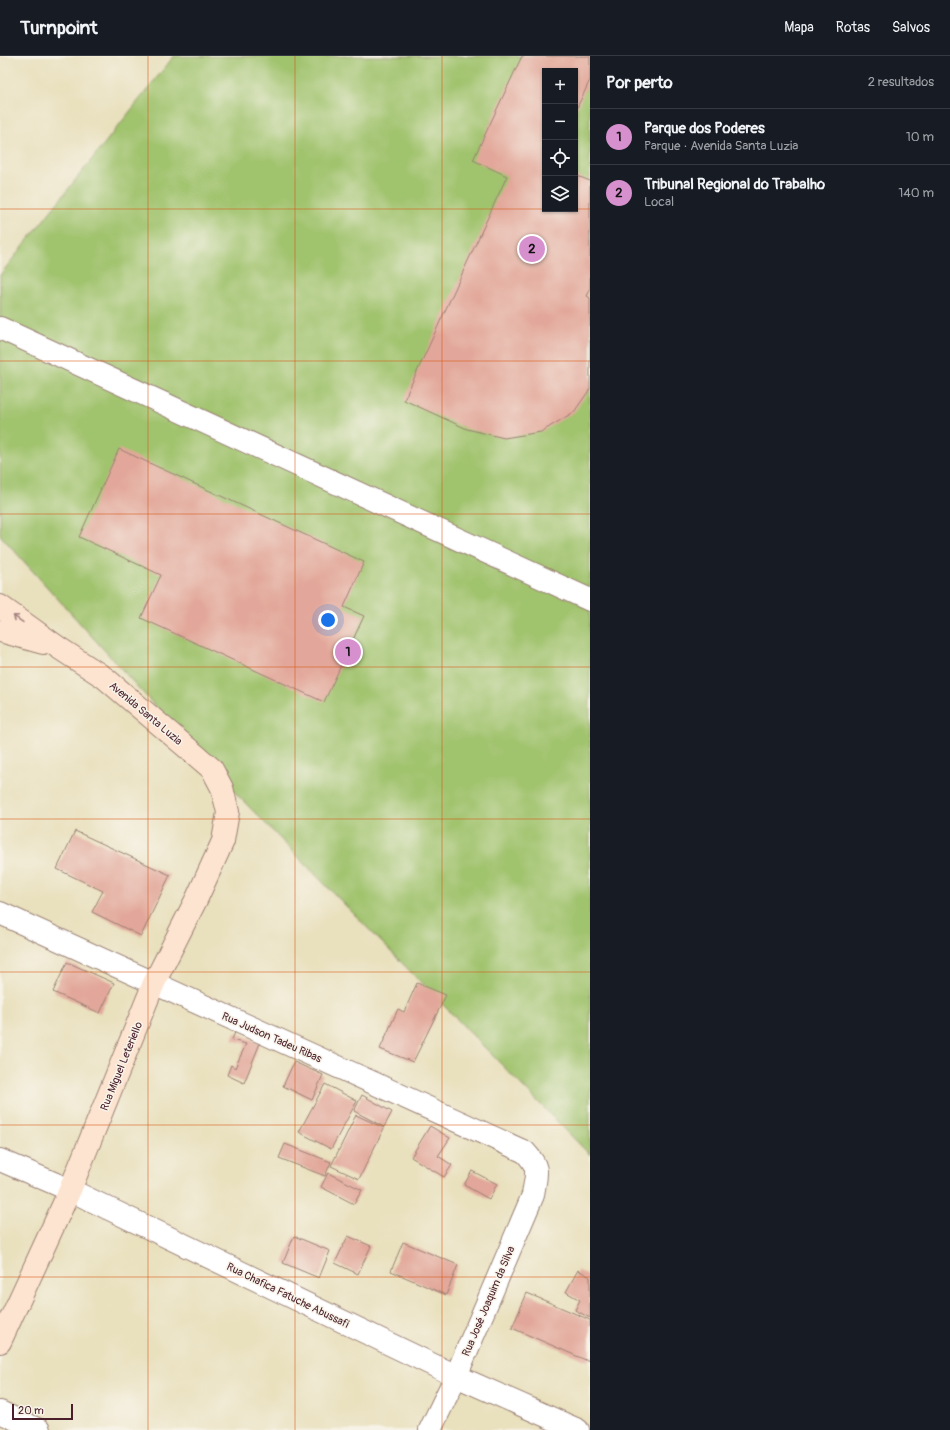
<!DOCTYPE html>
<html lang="pt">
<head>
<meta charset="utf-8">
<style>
  :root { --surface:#171b24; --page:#242831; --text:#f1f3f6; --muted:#9ea1a6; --line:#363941; --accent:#d690ce }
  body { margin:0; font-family:Pangolin,sans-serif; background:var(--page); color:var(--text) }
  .controls { position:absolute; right:12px; top:12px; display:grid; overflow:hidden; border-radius:0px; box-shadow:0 1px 3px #0004 }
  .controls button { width:36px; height:36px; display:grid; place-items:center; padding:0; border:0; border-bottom:1px solid var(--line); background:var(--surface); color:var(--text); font:20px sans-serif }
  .scale { position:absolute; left:12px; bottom:10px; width:61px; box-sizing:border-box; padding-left:4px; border:2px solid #4a1f2b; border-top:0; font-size:11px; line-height:14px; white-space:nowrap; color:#4a1f2b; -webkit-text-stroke:3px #f7f3e8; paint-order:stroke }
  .you { position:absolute; left:328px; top:564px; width:14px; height:14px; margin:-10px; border:3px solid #fff; border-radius:50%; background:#1a73e8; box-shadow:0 0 0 6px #1a73e833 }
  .badge { display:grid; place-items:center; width:26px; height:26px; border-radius:50%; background:var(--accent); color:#111; font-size:13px; font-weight:700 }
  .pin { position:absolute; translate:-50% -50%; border:2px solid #fff; box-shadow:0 1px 4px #0006 }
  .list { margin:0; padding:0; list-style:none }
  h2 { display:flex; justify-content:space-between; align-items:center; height:52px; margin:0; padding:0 16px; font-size:17px }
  h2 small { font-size:13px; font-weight:400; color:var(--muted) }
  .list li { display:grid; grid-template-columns:26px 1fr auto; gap:12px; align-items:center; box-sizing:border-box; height:56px; padding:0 16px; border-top:1px solid var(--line) }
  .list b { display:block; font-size:15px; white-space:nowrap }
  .list p { margin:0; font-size:13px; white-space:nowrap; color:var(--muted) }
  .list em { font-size:13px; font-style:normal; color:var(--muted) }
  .icon { flex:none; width:22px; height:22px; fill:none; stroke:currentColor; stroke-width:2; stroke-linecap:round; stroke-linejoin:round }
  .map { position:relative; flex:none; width:590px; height:1374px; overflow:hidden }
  header { display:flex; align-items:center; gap:24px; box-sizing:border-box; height:56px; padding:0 20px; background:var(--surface); border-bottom:1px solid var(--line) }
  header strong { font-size:19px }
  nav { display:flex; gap:22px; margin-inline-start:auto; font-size:14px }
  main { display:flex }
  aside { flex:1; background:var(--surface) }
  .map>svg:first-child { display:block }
</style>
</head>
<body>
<header>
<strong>Turnpoint</strong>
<nav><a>Mapa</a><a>Rotas</a><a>Salvos</a></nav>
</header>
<main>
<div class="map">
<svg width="590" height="1374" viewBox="0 0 590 1374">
  <rect width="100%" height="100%" fill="#f7f3e8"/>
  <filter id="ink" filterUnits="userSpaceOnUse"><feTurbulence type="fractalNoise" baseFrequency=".025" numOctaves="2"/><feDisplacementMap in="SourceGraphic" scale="8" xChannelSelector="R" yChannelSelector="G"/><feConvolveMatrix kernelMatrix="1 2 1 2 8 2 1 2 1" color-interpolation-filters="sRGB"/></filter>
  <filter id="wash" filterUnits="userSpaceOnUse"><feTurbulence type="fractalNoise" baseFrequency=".012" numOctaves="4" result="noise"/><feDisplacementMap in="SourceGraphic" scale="16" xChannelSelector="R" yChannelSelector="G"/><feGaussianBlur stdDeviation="0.9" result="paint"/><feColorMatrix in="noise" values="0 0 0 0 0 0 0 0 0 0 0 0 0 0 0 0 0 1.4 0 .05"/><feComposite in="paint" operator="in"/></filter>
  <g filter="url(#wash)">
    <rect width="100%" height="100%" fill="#e9e0bd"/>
    <path fill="#a0c36d" stroke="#75714c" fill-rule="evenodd" d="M 174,0 L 590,0 L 590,1099 L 212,713 L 0,479 L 0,219 ZM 545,15 L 575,15 L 575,153 L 545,153 Z"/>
    <g id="blocks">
      <g fill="#e2a79a">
        <path d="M 522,0 L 590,0 L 590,24 L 575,56 L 575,15 L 545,15 L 545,153 L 575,153 L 575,119 L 590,125 L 590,234 L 587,240 L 590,242 L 590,333 L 574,356 L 541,376 L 504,382 L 467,373 L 404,344 L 507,120 L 473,104 Z"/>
        <path d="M 119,393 L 364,506 L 344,551 L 364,560 L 324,646 L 141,562 L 161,519 L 79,481 Z"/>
        <path d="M 75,775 L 170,819 L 141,880 L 92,856 L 103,835 L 57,813 Z"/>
        <path d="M 67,906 L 114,927 L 100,957 L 53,936 Z"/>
        <path d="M 417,927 L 446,939 L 413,1006 L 380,993 L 398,953 L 404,956 Z"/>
        <path d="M 235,976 L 260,987 L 244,1027 L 227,1019 L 231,1009 L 235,1012 L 246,988 L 232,984 Z"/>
        <path d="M 294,1006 L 323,1019 L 312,1044 L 283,1030 Z"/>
        <path d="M 325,1028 L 357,1045 L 331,1093 L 299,1076 Z"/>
        <path d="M 362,1039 L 392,1056 L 384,1071 L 354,1055 Z"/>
        <path d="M 356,1059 L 384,1072 L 359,1123 L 331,1110 Z"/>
        <path d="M 430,1070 L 450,1082 L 438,1100 L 452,1109 L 444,1121 L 411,1101 Z"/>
        <path d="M 285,1088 L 331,1106 L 325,1120 L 279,1102 Z"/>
        <path d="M 472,1115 L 497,1128 L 489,1143 L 464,1129 Z"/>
        <path d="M 328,1117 L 362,1134 L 354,1148 L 321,1131 Z"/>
        <path d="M 294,1180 L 330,1195 L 319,1222 L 283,1207 Z"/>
        <path d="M 348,1180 L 371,1190 L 358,1218 L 335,1207 Z"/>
        <path d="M 403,1186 L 458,1209 L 446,1239 L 391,1215 Z"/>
        <path d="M 578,1214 L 590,1221 L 590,1262 L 575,1254 L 580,1244 L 566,1236 Z"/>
        <path d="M 527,1237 L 590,1264 L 590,1300 L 588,1305 L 512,1272 Z"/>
      </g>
    </g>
  </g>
  <g filter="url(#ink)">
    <use href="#blocks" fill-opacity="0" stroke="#9a8074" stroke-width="1"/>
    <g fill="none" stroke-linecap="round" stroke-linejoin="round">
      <defs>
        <g id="street">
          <path d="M 0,272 L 590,544"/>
          <path d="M 0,857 L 525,1096 C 541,1113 536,1117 533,1139 L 456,1320 L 430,1374"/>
          <path d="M 0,1104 L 70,1134 L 456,1320 L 578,1374"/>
          <path d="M 0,1356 L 39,1374"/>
        </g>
        <g id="secondary">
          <path d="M 0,550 L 59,592 L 105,622 L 212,713 L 222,732 L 228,756 L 223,785 L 197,842 L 154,927 L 70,1134 L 0,1286"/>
          <path d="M 0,575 L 43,587"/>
        </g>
      </defs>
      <use href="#street" stroke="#9a8074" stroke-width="24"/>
      <use href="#secondary" stroke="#9a8074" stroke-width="24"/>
      <use href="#street" stroke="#fff" stroke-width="22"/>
      <use href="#secondary" stroke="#fde4d0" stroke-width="22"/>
    </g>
    <defs><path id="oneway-shaft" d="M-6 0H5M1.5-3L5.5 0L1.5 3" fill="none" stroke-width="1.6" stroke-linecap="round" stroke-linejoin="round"/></defs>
    <use stroke="#a4827e" href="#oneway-shaft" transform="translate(18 563) rotate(-145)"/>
  </g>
  <path fill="none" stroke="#d8530f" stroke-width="1" stroke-opacity="0.55" d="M 148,0 L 148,1374M 295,0 L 295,1374M 442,0 L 442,1374M 0,153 L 545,153M 575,153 L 590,153M 0,305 L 590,305M 0,458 L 590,458M 0,611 L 590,611M 0,763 L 590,763M 0,916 L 590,916M 0,1069 L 590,1069M 0,1221 L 590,1221"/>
  <g text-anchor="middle" stroke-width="3" stroke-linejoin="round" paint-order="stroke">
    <g font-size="11" fill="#4a1f2b" stroke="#f7f3e8">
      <text transform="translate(146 657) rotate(40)" y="4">Avenida Santa Luzia</text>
      <text transform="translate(272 981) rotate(24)" y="4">Rua Judson Tadeu Ribas</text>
      <text transform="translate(121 1010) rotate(-68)" y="4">Rua Miguel Leteriello</text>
      <text transform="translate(288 1239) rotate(26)" y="4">Rua Chafica Fatuche Abussafi</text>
      <text transform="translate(488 1245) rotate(-67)" y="4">Rua José Joaquim da Silva</text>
    </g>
  </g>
</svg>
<div class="controls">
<button>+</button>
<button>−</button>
<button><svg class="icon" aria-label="locate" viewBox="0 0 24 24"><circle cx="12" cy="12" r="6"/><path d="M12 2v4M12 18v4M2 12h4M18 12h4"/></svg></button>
<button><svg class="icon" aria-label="layers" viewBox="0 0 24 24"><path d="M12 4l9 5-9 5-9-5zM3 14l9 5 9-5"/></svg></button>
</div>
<div class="scale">20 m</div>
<div class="you"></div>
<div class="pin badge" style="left:348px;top:596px">1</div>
<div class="pin badge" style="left:532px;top:193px">2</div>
</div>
<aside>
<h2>Por perto<small>2 resultados</small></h2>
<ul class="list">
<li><span class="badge">1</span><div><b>Parque dos Poderes</b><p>Parque · Avenida Santa Luzia</p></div><em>10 m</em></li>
<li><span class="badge">2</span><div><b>Tribunal Regional do Trabalho</b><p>Local</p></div><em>140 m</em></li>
</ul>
</aside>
</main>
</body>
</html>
